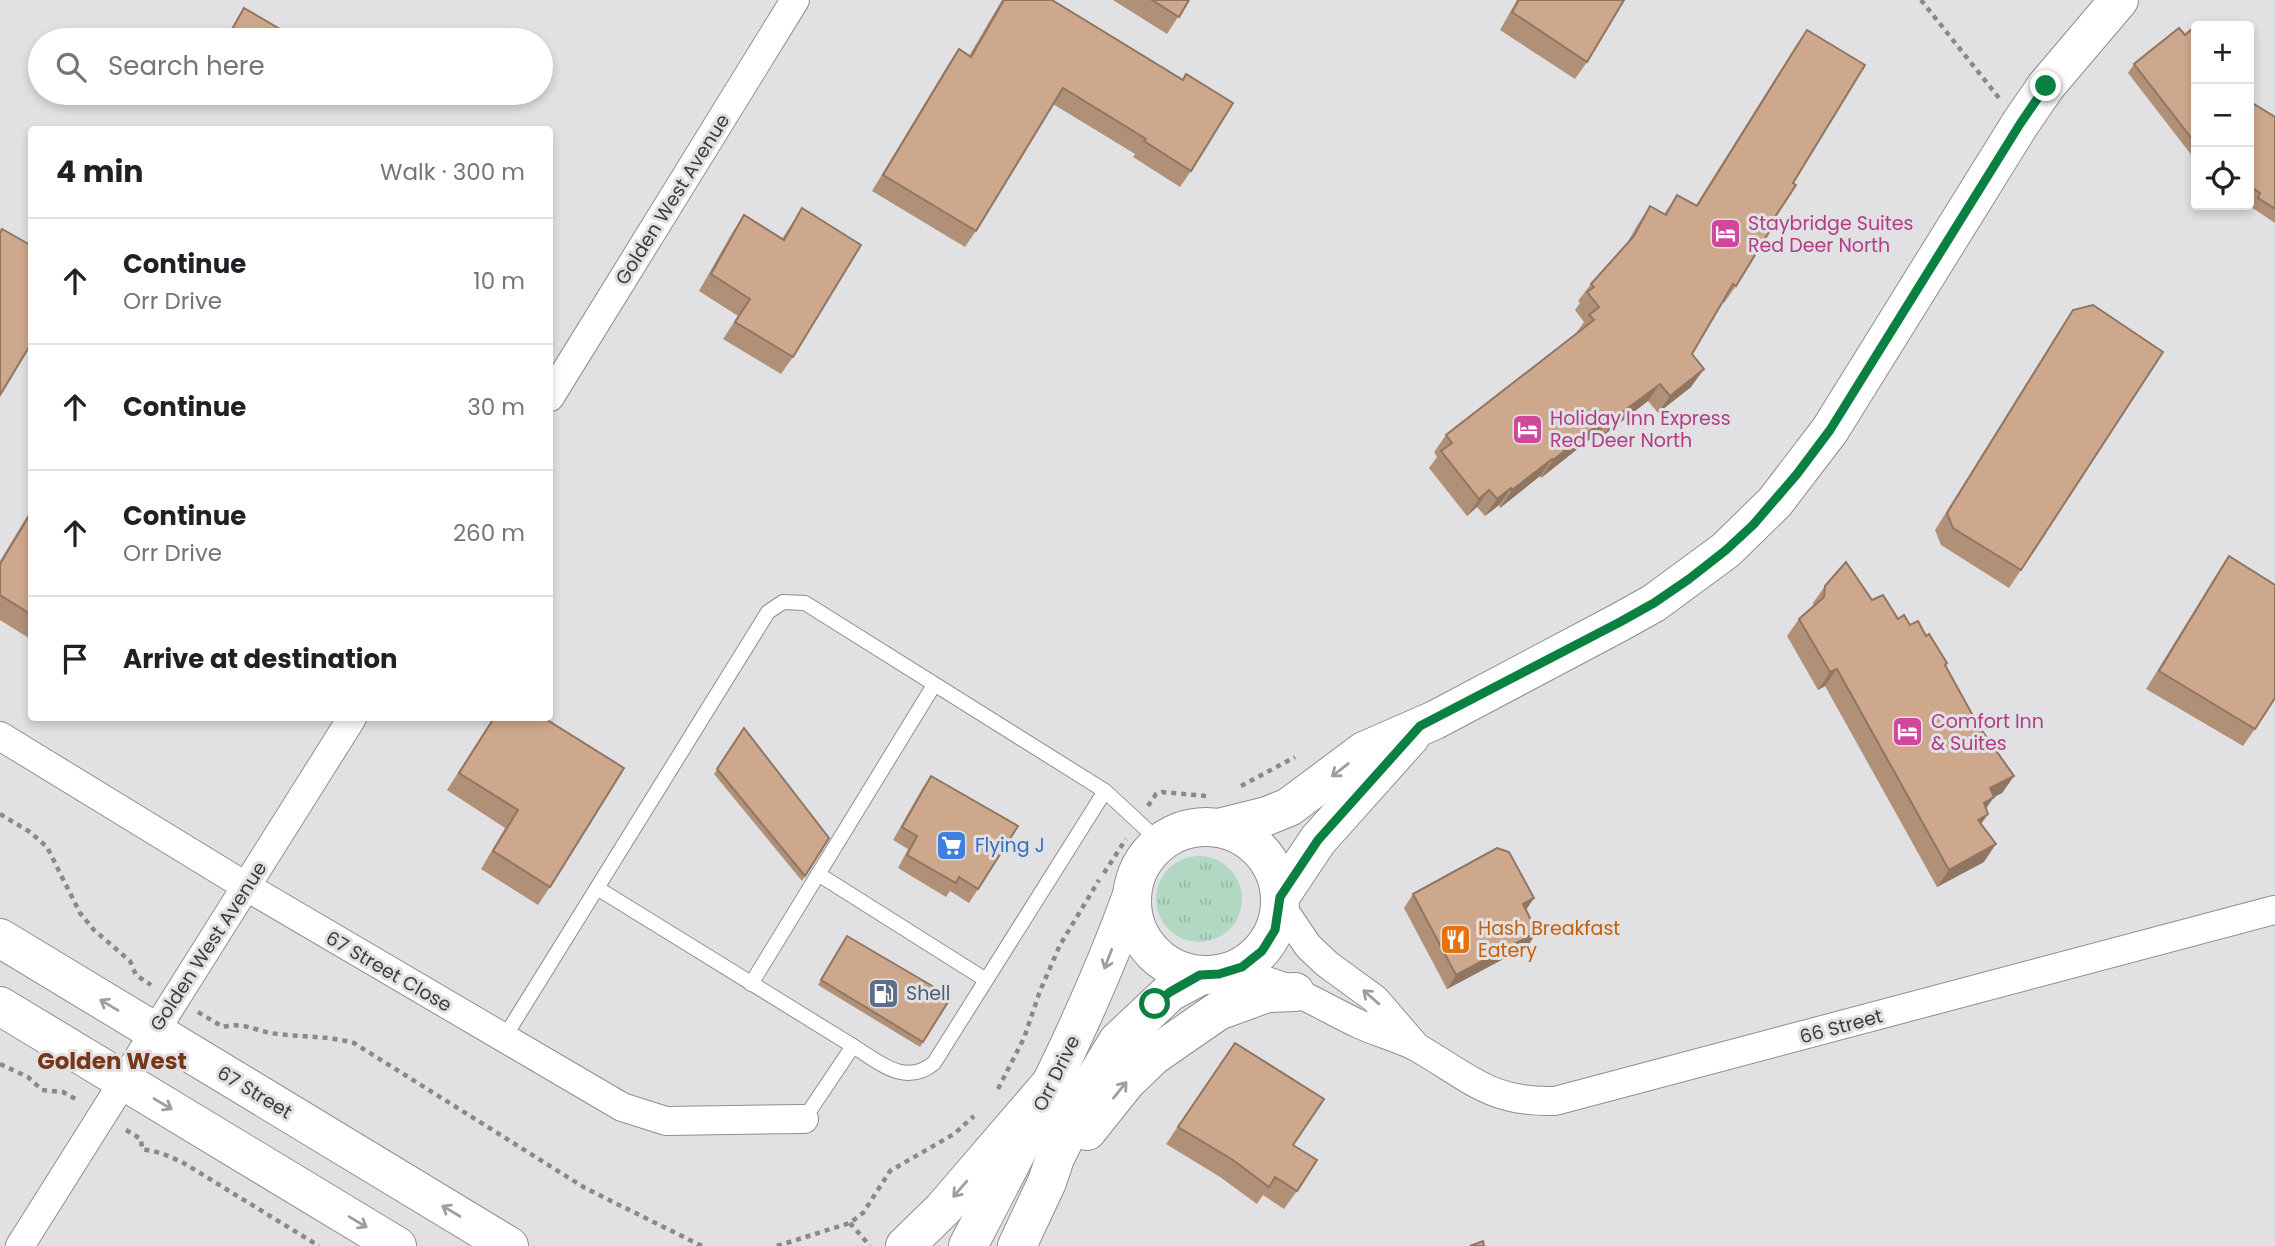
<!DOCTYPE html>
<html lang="en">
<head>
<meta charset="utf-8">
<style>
  :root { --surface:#fff; --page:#f2f2f2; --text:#202124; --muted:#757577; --line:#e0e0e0 }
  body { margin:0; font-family:Poppins,sans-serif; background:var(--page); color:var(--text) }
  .controls { position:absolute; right:21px; top:21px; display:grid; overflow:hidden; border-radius:7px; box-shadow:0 4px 10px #0003 }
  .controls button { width:63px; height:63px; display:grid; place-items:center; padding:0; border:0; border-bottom:2px solid var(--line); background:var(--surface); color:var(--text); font:35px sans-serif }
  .stop { position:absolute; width:21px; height:21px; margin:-16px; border:5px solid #0b8043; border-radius:50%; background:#fff }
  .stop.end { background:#0b8043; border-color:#fff; box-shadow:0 2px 7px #0008 }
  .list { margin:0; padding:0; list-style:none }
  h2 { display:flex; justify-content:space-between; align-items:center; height:91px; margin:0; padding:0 28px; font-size:30px }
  h2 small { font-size:23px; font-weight:400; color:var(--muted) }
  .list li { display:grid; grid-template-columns:46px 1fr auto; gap:21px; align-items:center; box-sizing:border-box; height:126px; padding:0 28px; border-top:2px solid var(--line) }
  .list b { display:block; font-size:26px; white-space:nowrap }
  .list p { margin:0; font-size:23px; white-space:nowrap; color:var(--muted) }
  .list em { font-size:23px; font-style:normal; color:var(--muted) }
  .icon { flex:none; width:38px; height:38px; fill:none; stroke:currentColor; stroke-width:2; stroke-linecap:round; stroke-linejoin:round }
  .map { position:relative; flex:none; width:2275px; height:1246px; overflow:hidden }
  .search { position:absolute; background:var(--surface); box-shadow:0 4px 10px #0003; left:28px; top:28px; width:525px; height:77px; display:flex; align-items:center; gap:18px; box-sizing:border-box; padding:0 24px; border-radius:38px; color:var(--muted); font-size:26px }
  .panel { position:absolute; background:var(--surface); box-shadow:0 4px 10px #0003; left:28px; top:126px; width:525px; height:595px; border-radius:7px }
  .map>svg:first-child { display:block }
</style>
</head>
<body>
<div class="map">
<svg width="2275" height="1246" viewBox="0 0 2275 1246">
  <defs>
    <pattern id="grass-tufts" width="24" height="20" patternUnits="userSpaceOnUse" patternTransform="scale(1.75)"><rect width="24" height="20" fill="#b2d7c3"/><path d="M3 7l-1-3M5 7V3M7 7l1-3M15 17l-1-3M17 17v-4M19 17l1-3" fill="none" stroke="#9ab9a9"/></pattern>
  </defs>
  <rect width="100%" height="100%" fill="#e1e1e4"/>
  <circle fill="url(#grass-tufts)" cx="1199" cy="899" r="43"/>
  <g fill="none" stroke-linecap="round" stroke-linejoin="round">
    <defs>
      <g id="lane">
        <path d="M 818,874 L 986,980"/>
        <path d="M 597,888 L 853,1046 C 879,1062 905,1087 934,1063 L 1105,791"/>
        <path d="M 751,984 L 934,685"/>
        <path d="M 504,1038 L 768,612 L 783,602 L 805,603 L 1105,791 L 1160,842"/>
        <path d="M 804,1119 L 853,1046"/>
      </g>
      <g id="street">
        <path d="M 550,397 L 795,0"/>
        <path d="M 0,736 L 247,887 L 622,1107 L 666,1121 L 804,1119"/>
        <path d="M 1281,906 L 1308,946 L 1327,964 L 1375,999 L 1413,1043"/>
        <path d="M 1219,974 C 1231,976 1244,976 1256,978 C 1293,987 1325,1008 1359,1024 C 1378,1033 1400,1038 1418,1048 C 1470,1078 1491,1103 1555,1101 L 2274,910"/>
        <path d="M 20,1246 L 352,718"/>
      </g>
      <g id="secondary">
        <circle cx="1206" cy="901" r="74"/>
        <path d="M 1219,828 L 1267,816 L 1289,807 L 1364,751 L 1435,720 L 1620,622 L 1654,603 L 1726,550 L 1775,502 L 1830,430 L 2020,124 L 2046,86 L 2119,0"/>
        <path d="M 1280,897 L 1318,840 L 1411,736"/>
        <path d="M 1087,1131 L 1127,1081 L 1153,1056 L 1218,1011 L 1267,993 L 1295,992"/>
        <path d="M 968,1246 C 1028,1131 1088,1017 1132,895"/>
        <path d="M 1017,1246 L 1047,1182 L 1055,1158 L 1093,1082 L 1118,1041 L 1170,992 L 1200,976"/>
      </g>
      <g id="primary">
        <path d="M 0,938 L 509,1246"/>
        <path d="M 0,1006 L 397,1246"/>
        <path d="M 905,1246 L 943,1209 L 1053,1081"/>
      </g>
    </defs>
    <use href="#lane" stroke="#8d8e90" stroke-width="16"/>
    <use href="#street" stroke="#8d8e90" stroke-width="30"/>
    <use href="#secondary" stroke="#8d8e90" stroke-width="40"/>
    <use href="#primary" stroke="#8d8e90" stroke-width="40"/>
    <g stroke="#89898b" stroke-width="4.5" stroke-dasharray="5 5" stroke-linecap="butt">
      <path d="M 1921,0 L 1999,98"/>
      <path d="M 1241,786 L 1295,757"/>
      <path d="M 1148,806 L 1156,794 L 1162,792 L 1206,796"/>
      <path d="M 0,814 L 30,832 L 47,847 L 80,913 L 94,930 L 130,961 L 136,975 L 151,985"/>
      <path d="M 1104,873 L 1126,839"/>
      <path d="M 198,1012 L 223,1027 C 242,1021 258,1032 277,1034 C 303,1037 329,1036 354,1043 L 585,1188 L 702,1246"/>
      <path d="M 0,1064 L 28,1077 L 42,1090 L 63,1092 L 79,1101"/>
      <path d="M 998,1089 L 1024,1038 L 1040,991 L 1060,945 L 1099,880"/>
      <path d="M 126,1130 L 141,1139 L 142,1149 L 161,1153 L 182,1162 L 319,1246"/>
      <path d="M 850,1223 L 870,1246"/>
      <path d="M 777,1246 L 850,1223 L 863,1213 L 890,1171 L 954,1134 L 974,1116"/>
    </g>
    <use href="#lane" stroke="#fff" stroke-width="14"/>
    <use href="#street" stroke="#fff" stroke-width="28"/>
    <use href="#secondary" stroke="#fff" stroke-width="38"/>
    <use href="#primary" stroke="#fff" stroke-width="38"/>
  </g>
  <g fill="#b19078">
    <path d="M 1002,0 L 1052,0 L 1191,171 L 1180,187 L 1133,157 L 1135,154 L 1053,104 L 976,231 L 965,247 L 872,191 L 948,65 L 959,49 L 969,56 Z"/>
    <path d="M 1113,0 L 1189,0 L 1167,34 Z"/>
    <path d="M 1517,0 L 1624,0 L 1587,62 L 1575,79 L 1500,30 Z"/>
    <path d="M 244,8 L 289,40 L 225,40 L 238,17 Z"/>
    <path d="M 1807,30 L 1793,183 L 1736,286 L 1724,303 L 1722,302 L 1692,354 L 1691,387 L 1658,413 L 1648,401 L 1604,435 L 1600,431 L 1541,478 L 1540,476 L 1500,508 L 1499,505 L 1485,516 L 1477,507 L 1467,516 L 1429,468 L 1437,457 L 1434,452 L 1446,435 L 1578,333 L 1577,332 L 1584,322 L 1575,310 L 1580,303 L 1578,301 L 1591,284 L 1627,243 L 1638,224 L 1650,206 L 1664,214 L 1677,195 L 1696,205 L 1795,47 Z"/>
    <path d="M 2196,32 L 2196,161 L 2128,73 L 2134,64 L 2185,35 Z"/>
    <path d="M 2249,101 L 2275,117 L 2275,223 L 2251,207 L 2254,202 L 2249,199 Z"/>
    <path d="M 802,208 L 793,357 L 781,374 L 723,339 L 738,316 L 699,291 L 732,233 L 744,215 L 782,239 Z"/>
    <path d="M 2073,310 L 2021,570 L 2009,588 L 1941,545 L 1935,530 L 2061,328 Z"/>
    <path d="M 32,508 L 32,640 L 0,620 L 0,561 Z"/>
    <path d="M 2229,556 L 2255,729 L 2243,746 L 2146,689 L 2217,574 Z"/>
    <path d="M 1825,586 L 1872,600 L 1898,619 L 1910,625 L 1926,636 L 1945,666 L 1978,725 L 2014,776 L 2002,793 L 1994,797 L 1986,808 L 1988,814 L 1981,824 L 1984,862 L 1937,887 L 1825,686 L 1818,690 L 1787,636 L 1799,619 L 1813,607 L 1813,603 Z"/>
    <path d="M 493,718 L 544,718 L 550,887 L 538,905 L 481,869 L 505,828 L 447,790 Z"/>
    <path d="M 744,728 L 829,838 L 802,881 L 714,774 Z"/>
    <path d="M 931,776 L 978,889 L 969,903 L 950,891 L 946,897 L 898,868 L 908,849 L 893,840 L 922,789 Z"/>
    <path d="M 1413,894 L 1534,898 L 1526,910 L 1528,946 L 1447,989 L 1404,908 Z"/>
    <path d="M 844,940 L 951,997 L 920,1047 L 818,985 Z"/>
    <path d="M 1235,1043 L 1293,1145 L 1297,1191 L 1284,1209 L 1263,1195 L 1257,1204 L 1220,1177 L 1166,1144 Z"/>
  </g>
  <g fill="#907662">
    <path d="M 1704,369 L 1691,387 L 1658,413 L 1670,396 Z"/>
    <path d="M 1660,384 L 1648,401 L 1604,435 L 1616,417 Z"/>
    <path d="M 1613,413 L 1600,431 L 1541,478 L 1553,460 Z"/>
    <path d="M 1552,459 L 1540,476 L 1500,508 L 1512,490 Z"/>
    <path d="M 1511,488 L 1499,505 L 1485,516 L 1497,499 Z"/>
    <path d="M 1489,490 L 1477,507 L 1467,516 L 1479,499 Z"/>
    <path d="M 1837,669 L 1825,686 L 1818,690 L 1830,672 Z"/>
    <path d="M 2014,776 L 2002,793 L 1994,797 L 1982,814 L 1972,821 L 1990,788 Z"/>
    <path d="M 1988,814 L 1976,831 L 1978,820 Z"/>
    <path d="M 1996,844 L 1984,862 L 1937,887 L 1949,870 Z"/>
    <path d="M 1534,898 L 1525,911 L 1523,904 Z"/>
    <path d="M 1537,932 L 1528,946 L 1447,989 L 1456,975 Z"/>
  </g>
  <g fill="#cea88c" stroke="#907662" stroke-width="2">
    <path d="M 1004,0 L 1052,0 L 1183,80 L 1186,74 L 1233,103 L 1191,171 L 1144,141 L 1146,139 L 1063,88 L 976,231 L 883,175 L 959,49 L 971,57 Z"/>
    <path d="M 1152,0 L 1189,0 L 1179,17 Z"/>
    <path d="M 1519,0 L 1624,0 L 1587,62 L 1512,12 Z"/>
    <path d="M 244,8 L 292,36 L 289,40 L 226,40 Z"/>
    <path d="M 2179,28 L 2185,35 L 2193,28 L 2196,32 L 2196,144 L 2134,64 Z"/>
    <path d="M 1807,30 L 1865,65 L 1793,183 L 1796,185 L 1771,223 L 1774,224 L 1736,286 L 1733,284 L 1692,354 L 1704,369 L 1670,396 L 1660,384 L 1616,417 L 1613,413 L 1553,460 L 1552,459 L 1512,490 L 1511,488 L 1497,499 L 1489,490 L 1479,499 L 1441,451 L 1452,443 L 1446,435 L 1594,320 L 1589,315 L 1599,307 L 1587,292 L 1594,287 L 1591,284 L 1634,236 L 1650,206 L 1666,215 L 1677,195 L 1697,206 Z"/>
    <path d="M 2249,101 L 2275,117 L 2275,209 L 2258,198 L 2260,193 L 2249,186 Z"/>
    <path d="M 802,208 L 861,245 L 793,357 L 735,322 L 750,299 L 711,274 L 744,215 L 784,240 Z"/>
    <path d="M 2,229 L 32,246 L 32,342 L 0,395 L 0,233 Z"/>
    <path d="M 2093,305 L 2163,352 L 2021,570 L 1953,528 L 1947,513 L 2073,310 Z"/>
    <path d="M 32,511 L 32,615 L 0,595 L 0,564 Z"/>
    <path d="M 2229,556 L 2275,585 L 2275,698 L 2255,729 L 2159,671 Z"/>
    <path d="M 1846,562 L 1872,600 L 1883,595 L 1898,619 L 1904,615 L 1910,625 L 1918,621 L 1926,636 L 1929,634 L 1947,663 L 1945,665 L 1978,725 L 2014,776 L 1990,788 L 1994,797 L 1984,803 L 1988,814 L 1978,820 L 1996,844 L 1949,870 L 1837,669 L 1830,672 L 1799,619 L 1824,597 L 1825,586 Z"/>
    <path d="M 494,718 L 544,718 L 624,768 L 550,887 L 493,851 L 518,810 L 459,773 Z"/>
    <path d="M 744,728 L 829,838 L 805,876 L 717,769 Z"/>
    <path d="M 931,776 L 1018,826 L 978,889 L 959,877 L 956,883 L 907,855 L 917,836 L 902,827 Z"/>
    <path d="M 1497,848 L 1509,852 L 1534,898 L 1523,904 L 1537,932 L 1456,975 L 1413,894 Z"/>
    <path d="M 847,936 L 951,997 L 923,1042 L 821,980 Z"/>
    <path d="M 1235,1043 L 1324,1099 L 1293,1145 L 1317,1160 L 1297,1191 L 1275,1177 L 1269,1187 L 1233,1160 L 1178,1127 Z"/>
    <path d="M 1483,1241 L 1484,1246 L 1470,1246 Z"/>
  </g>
  <defs><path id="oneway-shaft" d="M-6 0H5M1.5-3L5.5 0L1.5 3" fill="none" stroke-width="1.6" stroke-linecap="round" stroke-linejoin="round" transform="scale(1.75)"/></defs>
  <g stroke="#9e9e9e">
    <use href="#oneway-shaft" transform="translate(1340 770) rotate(142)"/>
    <use href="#oneway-shaft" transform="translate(1108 959) rotate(111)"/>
    <use href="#oneway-shaft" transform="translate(1371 997) rotate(-139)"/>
    <use href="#oneway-shaft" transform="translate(109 1005) rotate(-149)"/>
    <use href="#oneway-shaft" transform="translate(1120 1090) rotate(-51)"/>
    <use href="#oneway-shaft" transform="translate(163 1104) rotate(31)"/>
    <use href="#oneway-shaft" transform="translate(960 1189) rotate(131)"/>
    <use href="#oneway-shaft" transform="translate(451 1211) rotate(-149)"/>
    <use href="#oneway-shaft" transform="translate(358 1222) rotate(31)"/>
  </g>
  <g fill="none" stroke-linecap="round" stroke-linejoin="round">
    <path stroke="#0b8043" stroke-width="9" d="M 1155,1004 L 1170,992 L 1200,975 L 1219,974 L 1242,967 L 1262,951 L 1275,930 L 1280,897 L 1318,840 L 1420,726 L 1620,622 L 1654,603 L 1689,579 L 1726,550 L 1753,525 L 1797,474 L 1830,430 L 2020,124 L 2046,86"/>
  </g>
  <defs>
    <symbol id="hotel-square" viewBox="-11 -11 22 22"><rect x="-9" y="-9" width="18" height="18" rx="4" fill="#d1479c" stroke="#e1e1e4"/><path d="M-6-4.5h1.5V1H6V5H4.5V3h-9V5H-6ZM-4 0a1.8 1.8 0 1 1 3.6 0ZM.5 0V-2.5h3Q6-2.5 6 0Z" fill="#fff"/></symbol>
    <symbol id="supermarket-square" viewBox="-11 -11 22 22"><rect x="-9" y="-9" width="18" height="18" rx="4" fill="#3f7fe0" stroke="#e1e1e4"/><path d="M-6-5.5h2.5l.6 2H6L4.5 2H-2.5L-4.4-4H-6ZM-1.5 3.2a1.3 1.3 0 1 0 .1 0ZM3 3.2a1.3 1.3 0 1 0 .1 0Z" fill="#fff"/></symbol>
    <symbol id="restaurant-square" viewBox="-11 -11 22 22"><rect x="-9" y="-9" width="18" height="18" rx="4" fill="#e8710a" stroke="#e1e1e4"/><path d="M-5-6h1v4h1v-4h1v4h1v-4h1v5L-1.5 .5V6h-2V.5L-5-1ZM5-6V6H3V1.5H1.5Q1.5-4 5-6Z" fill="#fff"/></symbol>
    <symbol id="fuel-square" viewBox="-11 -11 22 22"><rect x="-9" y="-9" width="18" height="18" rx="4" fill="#5c6f8a" stroke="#e1e1e4"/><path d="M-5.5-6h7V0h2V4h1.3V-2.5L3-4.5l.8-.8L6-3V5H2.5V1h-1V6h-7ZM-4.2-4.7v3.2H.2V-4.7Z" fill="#fff"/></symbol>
  </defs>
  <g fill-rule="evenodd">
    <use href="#hotel-square" x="1708" y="216" width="35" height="35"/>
    <use href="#hotel-square" x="1510" y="412" width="35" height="35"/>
    <use href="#hotel-square" x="1890" y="714" width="35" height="35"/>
    <use href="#supermarket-square" x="934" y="828" width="35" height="35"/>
    <use href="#restaurant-square" x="1438" y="922" width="35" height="35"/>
    <use href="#fuel-square" x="866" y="976" width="35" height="35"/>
  </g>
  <g text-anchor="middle" stroke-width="6" stroke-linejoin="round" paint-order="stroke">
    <g font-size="19" fill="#3d3d3e" stroke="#e1e1e4">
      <text transform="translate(672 199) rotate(-58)" y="7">Golden West Avenue</text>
      <text transform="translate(208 946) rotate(-57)" y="7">Golden West Avenue</text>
      <text transform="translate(389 971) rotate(30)" y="7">67 Street Close</text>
      <text transform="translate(1841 1026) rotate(-15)" y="7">66 Street</text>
      <text transform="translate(1056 1073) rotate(-64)" y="7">Orr Drive</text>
      <text transform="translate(255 1092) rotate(31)" y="7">67 Street</text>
    </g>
    <g font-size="19" fill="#b23c85" stroke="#e1e1e4" text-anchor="start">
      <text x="1748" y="230">Staybridge Suites<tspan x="1748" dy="22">Red Deer North</tspan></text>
      <text x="1550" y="425">Holiday Inn Express<tspan x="1550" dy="22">Red Deer North</tspan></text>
      <text x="1931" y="728">Comfort Inn<tspan x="1931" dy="22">&amp; Suites</tspan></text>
    </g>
    <g font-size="19" fill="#366cbe" stroke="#e1e1e4" text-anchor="start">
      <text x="975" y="852">Flying J</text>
    </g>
    <g font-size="19" fill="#c56008" stroke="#e1e1e4" text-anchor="start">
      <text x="1478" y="935">Hash Breakfast<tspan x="1478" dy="22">Eatery</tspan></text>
    </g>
    <g font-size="19" fill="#4e5e75" stroke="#e1e1e4" text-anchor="start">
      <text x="906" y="1000">Shell</text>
    </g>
    <g font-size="23" font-weight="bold" fill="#783719" stroke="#e1e1e4">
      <text x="112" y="1069">Golden West</text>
    </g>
  </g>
</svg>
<div class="controls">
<button>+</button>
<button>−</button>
<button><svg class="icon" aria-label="locate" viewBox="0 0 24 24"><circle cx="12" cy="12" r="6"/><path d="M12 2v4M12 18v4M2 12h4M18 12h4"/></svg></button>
</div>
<div class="stop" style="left:1155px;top:1004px"></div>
<div class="stop end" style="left:2046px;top:86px"></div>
<div class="search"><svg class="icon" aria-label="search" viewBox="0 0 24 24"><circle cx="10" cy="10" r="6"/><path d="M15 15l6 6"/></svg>Search here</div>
<section class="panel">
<h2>4 min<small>Walk · 300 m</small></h2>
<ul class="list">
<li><svg class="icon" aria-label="ahead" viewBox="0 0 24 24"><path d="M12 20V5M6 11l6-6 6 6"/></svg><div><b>Continue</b><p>Orr Drive</p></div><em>10 m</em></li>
<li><svg class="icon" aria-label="ahead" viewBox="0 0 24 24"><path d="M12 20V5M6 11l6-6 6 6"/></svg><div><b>Continue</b></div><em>30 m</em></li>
<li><svg class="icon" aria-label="ahead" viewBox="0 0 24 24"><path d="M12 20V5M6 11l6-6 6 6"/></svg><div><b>Continue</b><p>Orr Drive</p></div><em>260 m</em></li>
<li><svg class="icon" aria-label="arrive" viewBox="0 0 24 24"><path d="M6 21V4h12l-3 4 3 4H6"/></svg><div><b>Arrive at destination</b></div></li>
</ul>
</section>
</div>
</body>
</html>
